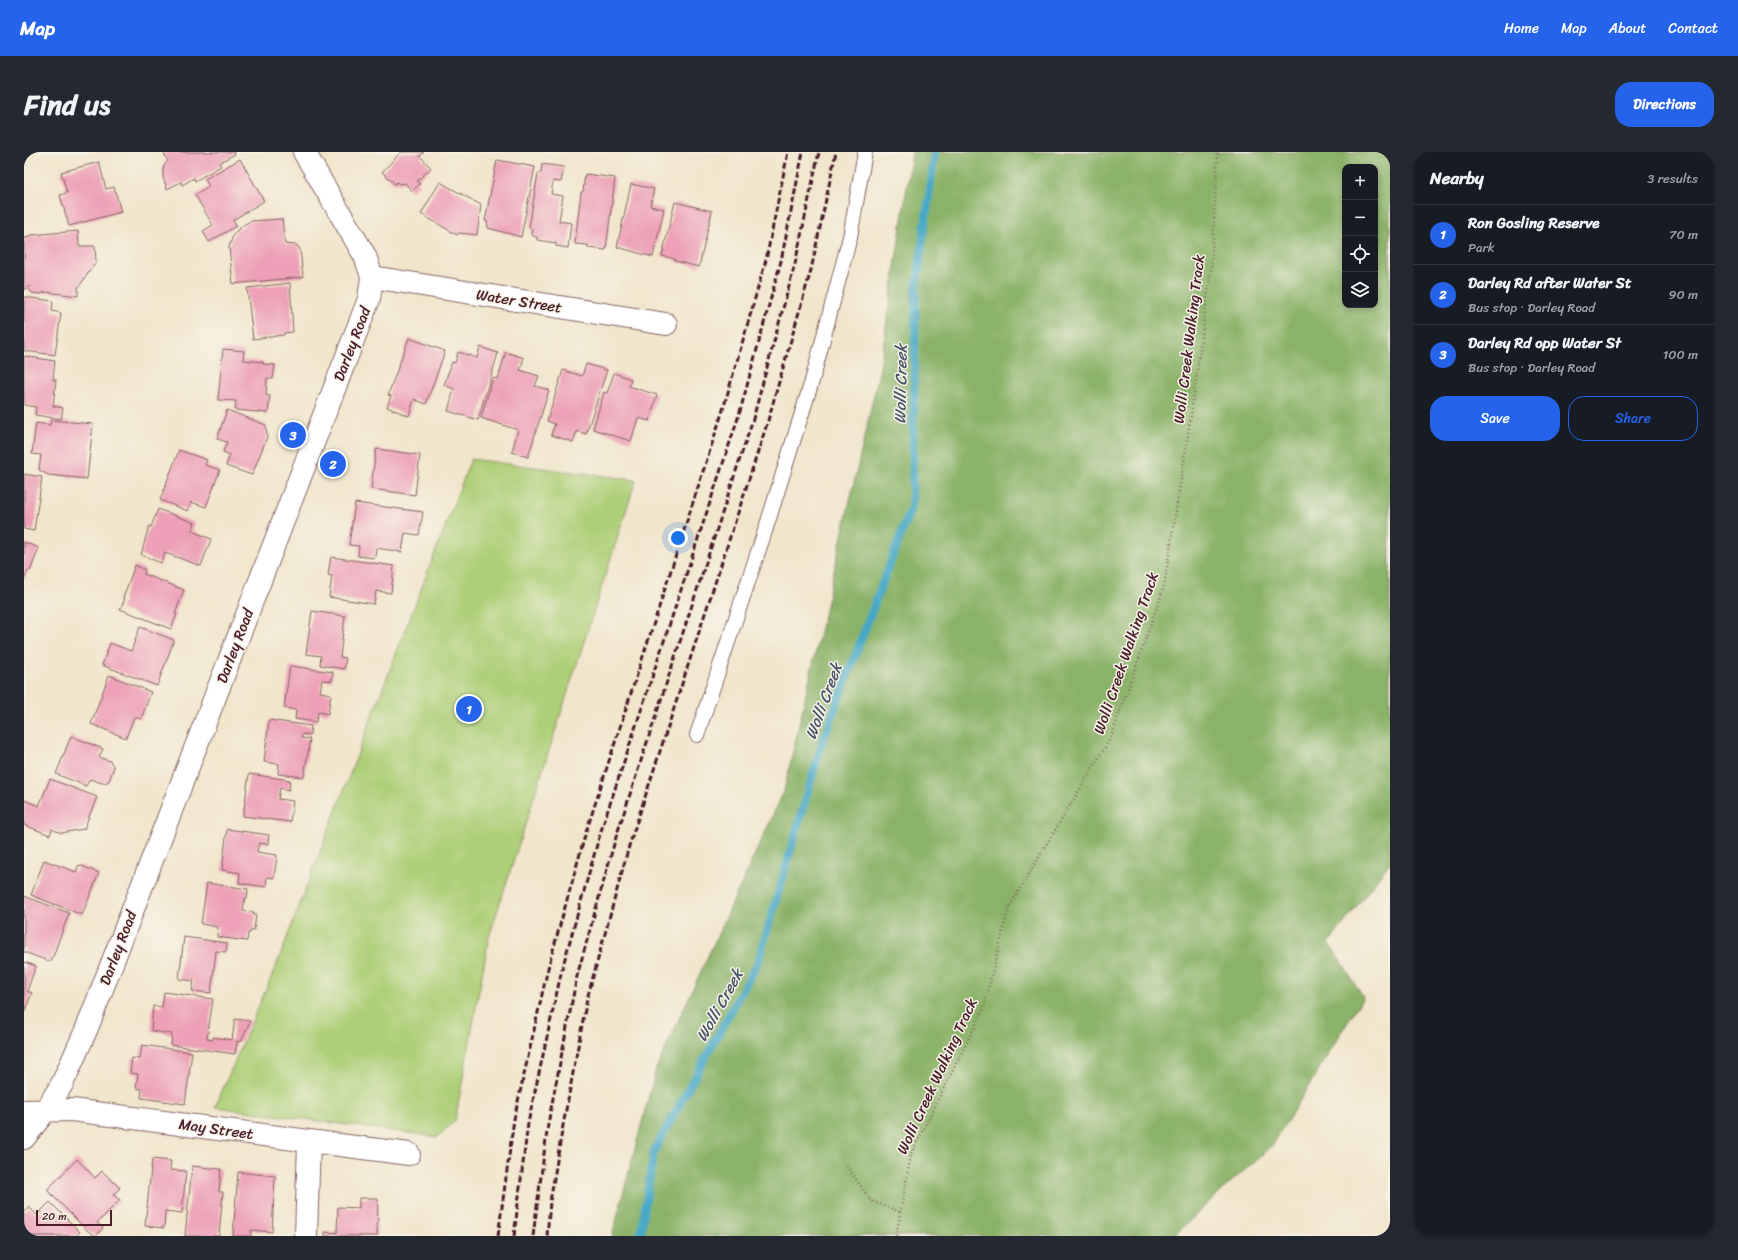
<!DOCTYPE html>
<html lang="en">
<head>
<meta charset="utf-8">
<style>
  :root { --surface:#171b24; --page:#242831; --text:#f1f3f6; --muted:#9ea1a6; --line:#363941; --accent:#2563eb }
  body { margin:0; font-family:Sriracha,sans-serif; background:var(--page); color:var(--text) }
  .controls { position:absolute; right:12px; top:12px; display:grid; overflow:hidden; border-radius:8px; box-shadow:0 2px 6px #0003 }
  .controls button { width:36px; height:36px; display:grid; place-items:center; padding:0; border:0; border-bottom:1px solid var(--line); background:var(--surface); color:var(--text); font:20px sans-serif }
  .scale { position:absolute; left:12px; bottom:10px; width:76px; box-sizing:border-box; padding-left:4px; border:2px solid #4a1f2b; border-top:0; font-size:11px; line-height:14px; white-space:nowrap; color:#4a1f2b; -webkit-text-stroke:3px #f7f3e8; paint-order:stroke }
  .you { position:absolute; left:654px; top:386px; width:14px; height:14px; margin:-10px; border:3px solid #fff; border-radius:50%; background:#1a73e8; box-shadow:0 0 0 6px #1a73e833 }
  .badge { display:grid; place-items:center; width:26px; height:26px; border-radius:50%; background:var(--accent); color:#fff; font-size:13px; font-weight:700 }
  .pin { position:absolute; translate:-50% -50%; border:2px solid #fff; box-shadow:0 1px 4px #0006 }
  .list { margin:0; padding:0; list-style:none }
  h2 { display:flex; justify-content:space-between; align-items:center; height:52px; margin:0; padding:0 16px; font-size:17px }
  h2 small { font-size:13px; font-weight:400; color:var(--muted) }
  .list li { display:grid; grid-template-columns:26px 1fr auto; gap:12px; align-items:center; box-sizing:border-box; height:60px; padding:0 16px; border-top:1px solid var(--line) }
  .list b { display:block; font-size:15px; white-space:nowrap }
  .list p { margin:0; font-size:13px; white-space:nowrap; color:var(--muted) }
  .list em { font-size:13px; font-style:normal; color:var(--muted) }
  .actions { display:flex; gap:8px; padding:12px 16px }
  .actions a { flex:1; padding:9px 0; border:1px solid var(--accent); border-radius:16px; text-align:center; font-size:14px; color:var(--accent) }
  .actions .main { background:var(--accent); color:#fff }
  .icon { flex:none; width:22px; height:22px; fill:none; stroke:currentColor; stroke-width:2; stroke-linecap:round; stroke-linejoin:round }
  .map { position:relative; flex:none; width:1366px; height:1084px; overflow:hidden; border-radius:16px }
  header { display:flex; align-items:center; gap:24px; box-sizing:border-box; height:56px; padding:0 20px; background:var(--accent); color:#fff }
  header strong { font-size:19px }
  nav { display:flex; gap:22px; margin-inline-start:auto; font-size:14px }
  .intro { display:flex; align-items:center; justify-content:space-between; box-sizing:border-box; height:96px; padding:0 24px }
  h1 { margin:0; font-size:28px }
  .button { padding:10px 18px; border-radius:16px; background:var(--accent); color:#fff; font-size:14px; font-weight:700 }
  main { display:flex; gap:24px; padding:0 24px }
  aside { flex:1; background:var(--surface); border-radius:16px; box-shadow:0 2px 6px #0003 }
  .map>svg:first-child { display:block }
</style>
</head>
<body>
<header>
<strong>Map</strong>
<nav><a>Home</a><a>Map</a><a>About</a><a>Contact</a></nav>
</header>
<div class="intro"><h1>Find us</h1><a class="button">Directions</a></div>
<main>
<div class="map">
<svg width="1366" height="1084" viewBox="0 0 1366 1084">
  <rect width="100%" height="100%" fill="#f7f3e8"/>
  <filter id="ink" filterUnits="userSpaceOnUse"><feTurbulence type="fractalNoise" baseFrequency=".025" numOctaves="2"/><feDisplacementMap in="SourceGraphic" scale="8" xChannelSelector="R" yChannelSelector="G"/><feConvolveMatrix kernelMatrix="1 2 1 2 8 2 1 2 1" color-interpolation-filters="sRGB"/></filter>
  <filter id="wash" filterUnits="userSpaceOnUse"><feTurbulence type="fractalNoise" baseFrequency=".012" numOctaves="4" result="noise"/><feDisplacementMap in="SourceGraphic" scale="16" xChannelSelector="R" yChannelSelector="G"/><feGaussianBlur stdDeviation="0.9" result="paint"/><feColorMatrix in="noise" values="0 0 0 0 0 0 0 0 0 0 0 0 0 0 0 0 0 1.4 0 .05"/><feComposite in="paint" operator="in"/></filter>
  <g filter="url(#wash)">
    <rect width="100%" height="100%" fill="#f1e5cb"/>
    <path fill="#adcf77" stroke="#7c7751" d="M 447,307 L 612,328 L 465,785 L 431,969 L 413,985 L 191,955 L 253,812 Z"/>
    <path fill="#8ab268" stroke="#6a684a" fill-rule="evenodd" d="M 888,0 L 1366,0 L 1366,710 L 1305,791 L 1339,845 L 1248,994 L 1188,1047 L 1150,1084 L 588,1084 L 632,917 L 760,639 L 856,216 ZM 1321,15 L 1351,15 L 1351,153 L 1321,153 Z"/>
    <g fill="none" stroke-linecap="round" stroke-linejoin="round">
      <path stroke="#47a8c6" stroke-width="8" d="M 616,1084 L 630,999 L 734,810 L 798,591 L 888,353 L 892,137 L 911,0"/>
    </g>
    <g id="blocks">
      <g fill="#eda0b7">
        <path d="M 139,0 L 210,0 L 211,2 L 195,11 L 197,14 L 171,29 L 170,26 L 158,33 L 157,30 L 143,37 L 139,25 L 139,17 L 141,12 L 144,9 Z"/>
        <path d="M 377,0 L 400,0 L 396,4 L 407,16 L 393,29 L 396,32 L 388,39 L 381,31 L 375,32 L 373,30 L 371,32 L 358,20 Z"/>
        <path d="M 216,7 L 240,49 L 209,68 L 212,74 L 185,90 L 179,79 L 189,73 L 171,43 L 185,35 L 181,27 Z"/>
        <path d="M 473,8 L 511,15 L 497,85 L 468,77 L 464,76 L 463,69 L 461,69 Z"/>
        <path d="M 75,10 L 82,37 L 90,35 L 97,60 L 45,74 L 36,43 L 43,41 L 37,20 Z"/>
        <path d="M 518,12 L 540,15 L 537,30 L 529,29 L 527,42 L 539,44 L 535,69 L 547,71 L 544,96 L 532,94 L 532,91 L 513,88 L 513,85 L 509,84 L 507,81 L 508,77 L 505,76 L 514,21 L 517,21 Z"/>
        <path d="M 561,22 L 591,26 L 582,98 L 564,96 L 564,93 L 551,92 L 557,40 L 559,40 Z"/>
        <path d="M 416,30 L 457,53 L 453,83 L 435,81 L 433,83 L 397,62 Z"/>
        <path d="M 607,32 L 630,37 L 626,54 L 640,57 L 629,105 L 593,95 Z"/>
        <path d="M 651,50 L 688,59 L 675,115 L 651,109 L 651,107 L 638,104 Z"/>
        <path d="M 258,67 L 261,92 L 273,93 L 276,97 L 279,125 L 209,132 L 205,95 L 210,81 L 221,72 L 227,69 Z"/>
        <path d="M 54,79 L 55,94 L 71,94 L 72,110 L 54,136 L 54,144 L 22,140 L 16,142 L 8,141 L 5,137 L 6,134 L 0,138 L 0,86 L 6,85 L 6,83 Z"/>
        <path d="M 266,131 L 269,180 L 260,181 L 260,183 L 229,187 L 223,136 Z"/>
        <path d="M 0,145 L 29,149 L 28,159 L 37,161 L 31,203 L 0,199 Z"/>
        <path d="M 385,186 L 421,199 L 402,252 L 390,247 L 385,264 L 363,255 L 367,244 L 364,243 Z"/>
        <path d="M 456,195 L 474,201 L 454,268 L 424,259 L 430,237 L 420,233 L 428,210 L 431,211 L 434,200 L 453,206 Z"/>
        <path d="M 199,197 L 220,199 L 219,208 L 239,210 L 239,212 L 251,213 L 249,227 L 243,226 L 242,243 L 246,244 L 244,261 L 211,258 L 212,249 L 194,248 Z"/>
        <path d="M 482,200 L 500,206 L 496,218 L 515,224 L 511,234 L 525,238 L 504,305 L 488,300 L 494,278 L 457,266 L 469,226 L 474,227 Z"/>
        <path d="M 0,204 L 31,209 L 29,228 L 32,228 L 29,254 L 39,256 L 37,267 L 11,263 L 12,255 L 0,253 Z"/>
        <path d="M 562,212 L 583,218 L 562,282 L 553,279 L 549,290 L 527,283 L 531,272 L 523,269 L 539,218 L 558,224 Z"/>
        <path d="M 590,221 L 607,227 L 605,234 L 633,243 L 625,269 L 614,266 L 607,289 L 569,277 L 580,240 L 583,241 Z"/>
        <path d="M 203,258 L 242,273 L 243,285 L 228,323 L 202,314 L 206,303 L 199,300 L 203,290 L 193,287 Z"/>
        <path d="M 27,268 L 69,272 L 63,327 L 24,323 L 15,318 L 17,303 L 8,302 L 12,271 L 26,273 Z"/>
        <path d="M 352,297 L 396,303 L 391,343 L 347,337 Z"/>
        <path d="M 155,298 L 183,308 L 181,313 L 196,318 L 182,355 L 167,350 L 164,359 L 136,348 Z"/>
        <path d="M 0,322 L 18,325 L 10,379 L 0,377 Z"/>
        <path d="M 331,351 L 399,360 L 395,383 L 381,381 L 378,400 L 352,396 L 351,406 L 334,404 L 335,394 L 325,393 Z"/>
        <path d="M 134,357 L 171,371 L 168,379 L 187,387 L 177,414 L 141,401 L 137,411 L 117,403 L 125,374 L 127,375 Z"/>
        <path d="M 0,390 L 15,396 L 6,419 L 4,418 L 0,428 Z"/>
        <path d="M 307,405 L 370,414 L 367,441 L 352,439 L 350,452 L 305,445 L 308,424 L 304,423 Z"/>
        <path d="M 111,413 L 121,418 L 120,422 L 160,438 L 151,462 L 153,462 L 147,477 L 96,457 L 101,447 L 99,446 Z"/>
        <path d="M 288,459 L 321,464 L 316,505 L 322,506 L 320,517 L 296,513 L 297,504 L 282,502 Z"/>
        <path d="M 116,475 L 150,488 L 133,534 L 78,513 L 86,491 L 107,499 Z"/>
        <path d="M 266,514 L 309,520 L 308,529 L 298,528 L 296,540 L 307,542 L 304,562 L 294,560 L 292,570 L 271,567 L 272,558 L 260,556 Z"/>
        <path d="M 85,523 L 127,540 L 117,567 L 110,565 L 102,586 L 67,572 Z"/>
        <path d="M 245,568 L 287,574 L 286,583 L 278,582 L 277,586 L 286,587 L 280,625 L 254,622 L 255,612 L 240,610 Z"/>
        <path d="M 47,584 L 79,597 L 75,605 L 86,609 L 90,615 L 85,629 L 81,631 L 78,631 L 66,627 L 62,634 L 32,622 Z"/>
        <path d="M 225,622 L 266,628 L 265,638 L 256,636 L 254,647 L 269,649 L 266,670 L 219,664 Z"/>
        <path d="M 26,627 L 73,645 L 60,677 L 37,681 L 28,677 L 26,683 L 0,673 L 0,648 L 15,654 Z"/>
        <path d="M 203,677 L 245,683 L 244,692 L 235,691 L 233,700 L 253,703 L 250,726 L 243,725 L 242,735 L 215,731 L 216,721 L 198,718 Z"/>
        <path d="M 20,708 L 52,720 L 55,713 L 75,721 L 58,763 L 7,743 Z"/>
        <path d="M 183,731 L 224,737 L 223,746 L 221,746 L 219,759 L 230,760 L 229,763 L 232,763 L 230,778 L 227,778 L 226,781 L 224,781 L 223,789 L 193,785 L 194,775 L 177,772 Z"/>
        <path d="M 0,744 L 45,761 L 27,810 L 0,800 Z"/>
        <path d="M 160,785 L 203,791 L 202,800 L 192,799 L 187,841 L 168,839 L 170,829 L 155,827 Z"/>
        <path d="M 0,810 L 12,814 L 3,839 L 8,841 L 0,861 Z"/>
        <path d="M 140,840 L 189,847 L 183,887 L 189,888 L 189,885 L 208,888 L 211,867 L 226,869 L 217,890 L 213,889 L 211,902 L 147,893 L 148,882 L 127,879 L 129,854 L 138,855 Z"/>
        <path d="M 118,893 L 168,900 L 161,952 L 117,946 L 118,937 L 112,936 L 114,922 L 106,921 L 108,906 L 116,907 Z"/>
        <path d="M 53,1007 L 71,1026 L 78,1019 L 96,1036 L 89,1043 L 96,1048 L 73,1071 L 79,1076 L 72,1084 L 64,1079 L 23,1038 Z"/>
        <path d="M 128,1007 L 147,1009 L 146,1018 L 162,1019 L 158,1061 L 141,1059 L 140,1076 L 121,1074 Z"/>
        <path d="M 168,1014 L 197,1017 L 195,1040 L 199,1040 L 195,1084 L 161,1084 Z"/>
        <path d="M 214,1020 L 251,1024 L 248,1080 L 227,1078 L 227,1084 L 209,1084 Z"/>
        <path d="M 335,1046 L 354,1046 L 353,1084 L 301,1084 L 301,1080 L 313,1081 L 314,1055 L 335,1056 Z"/>
        <path d="M 26,1050 L 56,1080 L 52,1084 L 0,1084 L 0,1061 L 5,1055 L 13,1063 Z"/>
      </g>
    </g>
  </g>
  <g filter="url(#ink)">
    <use href="#blocks" fill-opacity="0" stroke="#846463" stroke-width="1"/>
    <g fill="none" stroke-linecap="round" stroke-linejoin="round">
      <defs>
        <path id="service" d="M 673,583 L 742,376 L 788,229 L 826,85 L 841,0"/>
        <g id="minor">
          <path d="M 348,125 L 642,172"/>
          <path d="M 0,959 L 48,958 L 385,1002"/>
          <path d="M 0,986 L 22,958 L 38,932 L 63,876 L 345,147 L 348,125 L 341,104 L 280,0"/>
          <path d="M 282,1084 L 285,989"/>
        </g>
      </defs>
      <use href="#service" stroke="#846463" stroke-width="16"/>
      <use href="#minor" stroke="#846463" stroke-width="24"/>
      <g stroke="#846463" stroke-width="2.5" stroke-dasharray="1 3" stroke-linecap="butt">
        <path d="M 823,1014 L 847,1049 L 877,1060"/>
        <path d="M 872,1084 L 887,1002 L 959,858 L 985,755 L 1087,585 L 1140,435 L 1167,263 L 1187,117 L 1194,0"/>
      </g>
      <use href="#service" stroke="#fff" stroke-width="14"/>
      <use href="#minor" stroke="#fff" stroke-width="22"/>
      <g stroke="#4a1f2b" stroke-width="3" stroke-dasharray="6 3" stroke-linecap="butt">
        <path d="M 474,1084 L 490,967 L 524,816 L 562,680 L 698,261 L 742,108 L 764,0"/>
        <path d="M 490,1084 L 504,971 L 538,817 L 576,682 L 715,263 L 757,109 L 779,0"/>
        <path d="M 509,1084 L 524,972 L 553,824 L 592,685 L 729,267 L 771,112 L 795,0"/>
        <path d="M 523,1084 L 526,1050 L 538,979 L 563,847 L 605,694 L 743,272 L 787,118 L 812,0"/>
      </g>
    </g>
  </g>
  <g text-anchor="middle" stroke-width="3" stroke-linejoin="round" paint-order="stroke">
    <g font-size="15" fill="#4a1f2b" stroke="#f7f3e8">
      <text transform="translate(495 149) rotate(9)" y="5">Water Street</text>
      <text transform="translate(1165 187) rotate(-83)" y="5">Wolli Creek Walking Track</text>
      <text transform="translate(328 192) rotate(-69)" y="5">Darley Road</text>
      <text transform="translate(211 494) rotate(-69)" y="5">Darley Road</text>
      <text transform="translate(1102 501) rotate(-71)" y="5">Wolli Creek Walking Track</text>
      <text transform="translate(94 796) rotate(-69)" y="5">Darley Road</text>
      <text transform="translate(913 924) rotate(-65)" y="5">Wolli Creek Walking Track</text>
      <text transform="translate(192 977) rotate(8)" y="5">May Street</text>
    </g>
    <g font-size="16" font-style="italic" fill="#495669" stroke="#f7f3e8">
      <text transform="translate(876 232) rotate(-89)" y="6">Wolli Creek</text>
      <text transform="translate(799 549) rotate(-70)" y="6">Wolli Creek</text>
      <text transform="translate(695 853) rotate(-61)" y="6">Wolli Creek</text>
    </g>
  </g>
</svg>
<div class="controls">
<button>+</button>
<button>−</button>
<button><svg class="icon" aria-label="locate" viewBox="0 0 24 24"><circle cx="12" cy="12" r="6"/><path d="M12 2v4M12 18v4M2 12h4M18 12h4"/></svg></button>
<button><svg class="icon" aria-label="layers" viewBox="0 0 24 24"><path d="M12 4l9 5-9 5-9-5zM3 14l9 5 9-5"/></svg></button>
</div>
<div class="scale">20 m</div>
<div class="you"></div>
<div class="pin badge" style="left:445px;top:557px">1</div>
<div class="pin badge" style="left:309px;top:312px">2</div>
<div class="pin badge" style="left:269px;top:283px">3</div>
</div>
<aside>
<h2>Nearby<small>3 results</small></h2>
<ul class="list">
<li><span class="badge">1</span><div><b>Ron Gosling Reserve</b><p>Park</p></div><em>70 m</em></li>
<li><span class="badge">2</span><div><b>Darley Rd after Water St</b><p>Bus stop · Darley Road</p></div><em>90 m</em></li>
<li><span class="badge">3</span><div><b>Darley Rd opp Water St</b><p>Bus stop · Darley Road</p></div><em>100 m</em></li>
</ul>
<div class="actions"><a class="main">Save</a><a>Share</a></div>
</aside>
</main>
</body>
</html>
